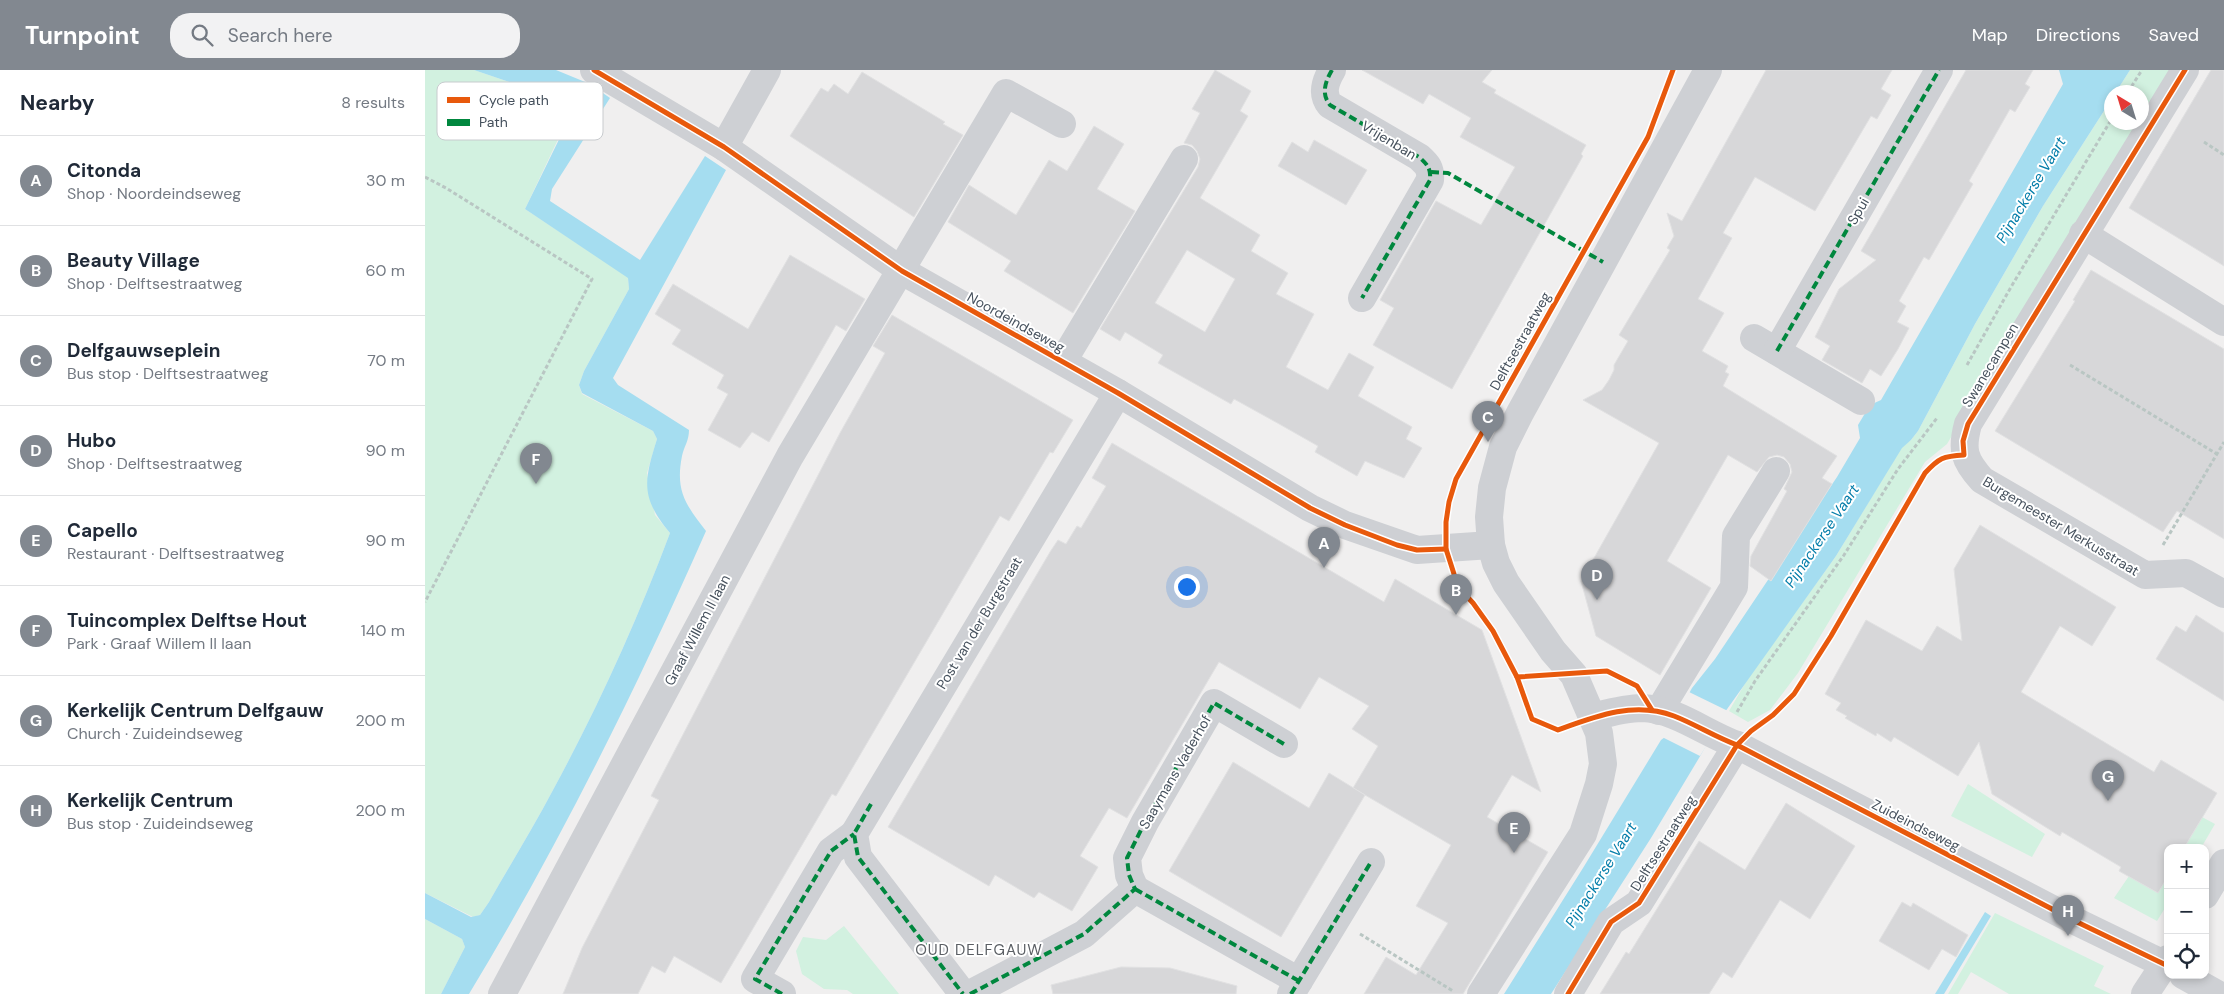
<!DOCTYPE html>
<html lang="en">
<head>
<meta charset="utf-8">
<style>
  :root { --surface:#fff; --page:#f2f2f3; --text:#1f2937; --muted:#747a83; --line:#e0e1e3; --accent:#828890 }
  body { margin:0; font-family:"DM Sans",sans-serif; background:var(--page); color:var(--text) }
  .controls { position:absolute; right:15px; bottom:15px; display:grid; overflow:hidden; border-radius:10px; box-shadow:0 2px 8px #0003 }
  .controls button { width:45px; height:45px; display:grid; place-items:center; padding:0; border:0; border-bottom:1px solid var(--line); background:var(--surface); color:var(--text); font:25px sans-serif }
  .compass { position:absolute; left:1679px; top:15px; width:45px; height:45px; border-radius:50%; background:var(--surface); box-shadow:0 2px 8px #0003; rotate:322deg }
  .you { position:absolute; left:761px; top:516px; width:18px; height:18px; margin:-12px; border:4px solid #fff; border-radius:50%; background:#1a73e8; box-shadow:0 0 0 8px #1a73e833 }
  .badge { display:grid; place-items:center; width:32px; height:32px; border-radius:50%; background:var(--accent); color:#fff; font-size:16px; font-weight:700 }
  .pin { position:absolute; translate:-50% -41px; filter:drop-shadow(0 1px 2px #0008) }
  .pin::after { content:''; position:absolute; top:26px; width:18px; height:15px; background:inherit; clip-path:polygon(0 0,100% 0,50% 100%) }
  .list { margin:0; padding:0; list-style:none }
  h2 { display:flex; justify-content:space-between; align-items:center; height:65px; margin:0; padding:0 20px; font-size:21px }
  h2 small { font-size:16px; font-weight:400; color:var(--muted) }
  .list li { display:grid; grid-template-columns:32px 1fr auto; gap:15px; align-items:center; box-sizing:border-box; height:90px; padding:0 20px; border-top:1px solid var(--line) }
  .list b { display:block; font-size:19px; white-space:nowrap }
  .list p { margin:0; font-size:16px; white-space:nowrap; color:var(--muted) }
  .list em { font-size:16px; font-style:normal; color:var(--muted) }
  .icon { flex:none; width:28px; height:28px; fill:none; stroke:currentColor; stroke-width:2; stroke-linecap:round; stroke-linejoin:round }
  .map { position:relative; flex:none; width:1799px; height:924px; overflow:hidden }
  header { display:flex; align-items:center; gap:30px; box-sizing:border-box; height:70px; padding:0 25px; background:var(--accent); color:#fff }
  header strong { font-size:24px }
  nav { display:flex; gap:28px; margin-inline-start:auto; font-size:18px }
  .search { width:350px; height:45px; background:var(--page); display:flex; align-items:center; gap:12px; box-sizing:border-box; padding:0 18px; border-radius:20px; color:var(--muted); font-size:19px }
  main { display:flex }
  aside { flex:1; background:var(--surface) }
  .map>svg:first-child { display:block }
</style>
</head>
<body>
<header>
<strong>Turnpoint</strong>
<div class="search"><svg class="icon" aria-label="search" viewBox="0 0 24 24"><circle cx="10" cy="10" r="6"/><path d="M15 15l6 6"/></svg>Search here</div>
<nav><a>Map</a><a>Directions</a><a>Saved</a></nav>
</header>
<main>
<aside>
<h2>Nearby<small>8 results</small></h2>
<ul class="list">
<li><span class="badge">A</span><div><b>Citonda</b><p>Shop · Noordeindseweg</p></div><em>30 m</em></li>
<li><span class="badge">B</span><div><b>Beauty Village</b><p>Shop · Delftsestraatweg</p></div><em>60 m</em></li>
<li><span class="badge">C</span><div><b>Delfgauwseplein</b><p>Bus stop · Delftsestraatweg</p></div><em>70 m</em></li>
<li><span class="badge">D</span><div><b>Hubo</b><p>Shop · Delftsestraatweg</p></div><em>90 m</em></li>
<li><span class="badge">E</span><div><b>Capello</b><p>Restaurant · Delftsestraatweg</p></div><em>90 m</em></li>
<li><span class="badge">F</span><div><b>Tuincomplex Delftse Hout</b><p>Park · Graaf Willem II laan</p></div><em>140 m</em></li>
<li><span class="badge">G</span><div><b>Kerkelijk Centrum Delfgauw</b><p>Church · Zuideindseweg</p></div><em>200 m</em></li>
<li><span class="badge">H</span><div><b>Kerkelijk Centrum</b><p>Bus stop · Zuideindseweg</p></div><em>200 m</em></li>
</ul>
</aside>
<div class="map">
<svg width="1799" height="924" viewBox="0 0 1799 924">
  <rect width="100%" height="100%" fill="#f0efef"/>
  <g fill="#d2f1e0">
    <path d="M 0,0 L 49,0 L 135,29 L 144,39 L 145,44 L 100,139 L 203,207 L 204,219 L 159,301 L 154,315 L 157,324 L 228,361 L 232,369 L 222,403 L 230,445 L 245,463 C 212,551 173,637 128,720 C 108,758 85,795 64,832 L 55,845 L 48,847 L 0,823 Z"/>
    <path d="M 1705,0 L 1747,0 L 1717,50 L 1716,22 L 1691,22 Z"/>
    <path d="M 1686,30 L 1686,52 L 1715,53 L 1522,374 L 1500,392 L 1373,603 L 1345,640 L 1323,652 L 1304,641 L 1322,610 L 1411,486 L 1477,377 L 1486,370 L 1493,361 L 1550,254 L 1618,136 Z"/>
    <path d="M 1543,714 L 1620,764 L 1607,787 L 1526,746 Z"/>
    <path d="M 1777,747 L 1790,754 L 1776,778 L 1759,778 Z"/>
    <path d="M 1704,806 L 1733,823 L 1743,806 L 1743,833 L 1732,851 L 1689,828 Z"/>
    <path d="M 1570,843 L 1679,896 L 1669,916 L 1686,924 L 1584,924 L 1546,902 L 1533,924 L 1523,924 Z"/>
    <path d="M 0,849 L 37,869 L 40,877 L 16,924 L 0,924 Z"/>
    <path d="M 419,856 L 474,924 L 428,924 L 422,920 L 399,919 L 377,904 L 371,881 L 378,867 L 401,870 Z"/>
  </g>
  <g fill="#a5ddf0">
    <path d="M 49,0 L 131,0 L 165,14 L 185,28 L 127,119 L 125,131 L 215,190 L 280,86 L 301,100 L 188,308 L 193,315 L 264,360 C 264,371 259,376 257,386 C 250,421 261,435 281,461 C 211,620 134,775 44,924 L 16,924 L 40,877 L 37,869 L 0,849 L 0,823 L 46,847 L 55,845 L 64,832 C 85,795 108,758 128,720 C 173,637 212,551 245,463 C 215,427 219,411 232,369 L 228,361 L 157,323 L 154,315 L 159,301 L 204,219 L 203,208 L 100,139 L 146,45 L 144,39 L 135,29 Z"/>
    <path d="M 1634,0 L 1705,0 L 1691,22 L 1686,22 L 1686,30 L 1618,136 L 1550,254 L 1493,361 L 1486,370 L 1477,378 L 1411,486 L 1300,642 L 1274,688 L 1226,768 L 1126,924 L 1079,924 L 1158,798 L 1236,670 L 1240,667 L 1267,618 L 1290,589 L 1412,407 L 1435,368 L 1433,355 L 1445,335 L 1456,330 L 1638,14 Z"/>
    <path d="M 1560,842 L 1566,846 L 1519,924 L 1510,924 Z"/>
  </g>
  <path fill="#f0efef" d="M 1264,622 L 1303,641 L 1275,686 L 1237,667 Z"/>
  <g fill="#d7d7d9" stroke="#e1e1e2" fill-rule="evenodd">
    <path d="M 790,0 L 826,21 L 815,41 L 823,46 L 775,128 L 835,165 L 826,181 L 863,203 L 851,224 L 889,244 L 861,297 L 903,320 L 924,283 L 949,297 L 933,326 L 987,357 L 981,369 L 997,378 L 979,408 L 940,391 L 932,406 L 890,382 L 893,376 L 856,355 L 809,329 L 806,334 L 733,293 L 738,285 L 700,262 L 695,271 L 675,259 L 773,97 L 775,89 L 772,81 L 767,75 L 759,73 L 775,43 L 767,39 ZM 762,180 L 810,209 L 780,262 L 730,233 Z"/>
    <path d="M 937,0 L 1067,0 L 1057,12 L 1071,20 L 1069,23 L 1161,75 L 1156,84 L 1158,86 L 1027,319 L 948,275 L 969,238 L 955,230 L 1011,131 L 1056,155 L 1090,97 L 1035,67 L 1046,48 L 1004,24 L 998,34 Z"/>
    <path d="M 1341,0 L 1467,0 L 1456,19 L 1466,25 L 1452,49 L 1446,46 L 1390,141 L 1330,107 L 1298,163 L 1307,168 L 1273,229 L 1299,243 L 1277,281 L 1303,296 L 1300,302 L 1304,304 L 1298,316 L 1412,386 L 1397,408 L 1407,414 L 1346,511 L 1325,496 L 1326,486 L 1362,421 L 1359,419 L 1367,402 L 1365,394 L 1359,387 L 1352,385 L 1344,387 L 1332,402 L 1303,385 L 1242,491 L 1286,518 L 1235,605 L 1171,566 L 1156,511 L 1234,373 L 1158,330 L 1177,320 L 1184,310 L 1189,300 L 1189,295 L 1203,271 L 1194,265 L 1245,180 L 1242,178 L 1249,166 L 1242,143 L 1257,151 Z"/>
    <path d="M 1541,0 L 1608,0 L 1600,14 L 1605,17 L 1590,42 L 1585,39 L 1544,111 L 1548,114 L 1504,190 L 1499,187 L 1474,231 L 1481,236 L 1472,252 L 1484,258 L 1473,279 L 1456,306 L 1445,299 L 1437,313 L 1397,290 L 1405,276 L 1390,267 L 1414,219 L 1451,190 L 1436,181 Z"/>
    <path d="M 1786,0 L 1799,0 L 1799,196 L 1704,138 Z"/>
    <path d="M 437,2 L 520,52 L 518,54 L 538,65 L 489,147 L 365,66 L 396,18 L 403,22 L 409,14 L 423,24 Z"/>
    <path d="M 669,56 L 699,74 L 672,119 L 710,141 L 648,243 L 579,201 L 586,191 L 523,152 L 544,115 L 591,145 L 624,90 L 642,101 Z"/>
    <path d="M 889,70 L 942,100 L 921,135 L 853,96 L 867,72 L 883,82 Z"/>
    <path d="M 365,185 L 440,229 L 421,261 L 411,255 L 344,372 L 327,362 L 315,378 L 283,360 L 303,324 L 292,318 L 299,305 L 247,274 L 256,260 L 230,244 L 248,214 L 323,259 Z"/>
    <path d="M 1666,200 L 1799,279 L 1799,469 L 1752,441 L 1738,462 L 1570,361 L 1650,231 L 1648,230 Z"/>
    <path d="M 467,245 L 648,350 L 628,383 L 625,382 L 584,451 L 575,446 L 411,726 L 407,724 L 296,913 L 249,886 L 240,903 L 227,896 L 213,924 L 138,924 L 157,878 L 234,730 L 226,726 L 415,363 L 460,283 L 448,276 Z"/>
    <path d="M 687,373 L 959,532 L 970,509 L 1057,560 L 1116,722 L 1087,705 L 1062,747 L 1123,782 L 1038,924 L 939,924 L 961,887 L 991,905 L 1023,853 L 991,836 L 1026,775 L 928,718 L 953,676 L 927,659 L 944,636 L 894,607 L 875,639 L 794,592 L 702,748 L 684,738 L 655,786 L 673,797 L 647,841 L 614,822 L 609,828 L 570,805 L 564,816 L 463,757 L 625,482 L 633,470 L 641,474 L 652,456 L 656,458 L 681,416 L 667,408 Z"/>
    <path d="M 1555,455 L 1691,537 L 1667,576 L 1635,556 L 1596,622 L 1729,702 L 1736,690 L 1792,723 L 1759,778 L 1743,778 L 1743,806 L 1733,823 L 1694,801 L 1696,797 L 1637,762 L 1635,766 L 1567,724 L 1554,672 L 1533,706 L 1469,667 L 1466,672 L 1452,663 L 1451,666 L 1420,648 L 1422,646 L 1411,640 L 1416,633 L 1400,624 L 1441,550 L 1497,581 L 1512,556 L 1537,571 L 1529,499 Z"/>
    <path d="M 1771,545 L 1799,563 L 1799,631 L 1731,589 L 1751,556 L 1761,562 Z"/>
    <path d="M 808,692 L 884,738 L 904,703 L 940,725 L 856,867 L 744,801 Z"/>
    <path d="M 1361,733 L 1430,776 L 1385,849 L 1355,830 L 1307,908 L 1298,902 L 1284,924 L 1175,924 L 1201,882 L 1204,884 L 1274,771 L 1320,800 Z"/>
    <path d="M 1477,832 L 1486,837 L 1488,833 L 1543,865 L 1531,887 L 1517,879 L 1504,900 L 1454,871 Z"/>
    <path d="M 696,897 L 745,898 L 812,916 L 811,924 L 628,924 L 626,915 Z"/>
  </g>
  <g fill="none" stroke-linecap="round" stroke-linejoin="round">
    <g stroke="#b9c6c3" stroke-width="3" stroke-dasharray="4 2.5" stroke-linecap="butt">
      <path d="M 1703,22 L 1717,0"/>
      <path d="M 1779,72 L 1799,85"/>
      <path d="M 0,107 L 21,118 L 167,209 L 0,532"/>
      <path d="M 1542,295 L 1586,217 L 1686,50"/>
      <path d="M 1645,295 L 1792,384"/>
      <path d="M 1738,475 L 1799,372"/>
      <path d="M 1312,642 L 1330,611 L 1419,485 L 1473,399 L 1512,348"/>
      <path d="M 935,864 L 1028,921"/>
    </g>
    <g stroke="#ced0d4" stroke-width="28">
      <path d="M 169,0 L 299,77 L 477,201 L 693,323 L 885,438 L 920,455 L 992,480 L 1066,475"/>
      <path d="M 907,0 C 900,12 896,24 905,35 L 994,87 C 1003,95 1006,99 1005,110 L 937,228"/>
      <path d="M 1760,0 L 1543,354 C 1536,380 1539,390 1557,410 L 1720,505 L 1761,503 L 1799,524"/>
      <path d="M 299,77 L 342,0"/>
      <path d="M 1658,164 L 1799,252"/>
      <path d="M 1329,268 L 1436,331"/>
      <path d="M 1352,281 L 1514,0"/>
      <path d="M 638,291 L 759,89"/>
      <path d="M 1234,641 L 1309,517 L 1311,466 L 1351,401"/>
      <path d="M 1167,647 C 1183,643 1201,638 1217,638 C 1251,639 1281,664 1312,675 L 1650,851 L 1743,896"/>
      <path d="M 710,819 L 874,911"/>
      <path d="M 1780,825 L 1799,793"/>
      <path d="M 1758,905 L 1792,924"/>
      <path d="M 77,924 L 365,386 L 581,23 L 637,54"/>
      <path d="M 357,924 L 330,909 L 406,781 L 429,764"/>
      <path d="M 538,924 L 433,787 L 429,764 L 693,323"/>
      <path d="M 545,924 L 659,864 L 710,819 L 704,805 L 702,788 L 720,752 L 789,633 L 859,674"/>
      <path d="M 866,924 L 946,792"/>
      <path d="M 1056,924 L 1158,764 L 1174,714 L 1178,694 L 1174,663 L 1149,605 L 1128,581 L 1081,513 L 1071,493 L 1066,475 L 1064,447 L 1067,418 L 1078,377 L 1095,343 L 1283,0"/>
      <path d="M 1143,924 L 1186,852 L 1214,833 L 1312,675"/>
      <path d="M 1720,924 L 1743,889"/>
    </g>
    <g stroke="#00873e" stroke-width="4" stroke-dasharray="8 4" stroke-linecap="butt">
      <path d="M 907,0 C 900,12 896,24 905,35 L 994,87 C 1003,95 1006,99 1005,110 L 937,228"/>
      <path d="M 1006,102 L 1023,103 L 1178,192"/>
      <path d="M 1352,281 L 1514,0"/>
      <path d="M 446,734 L 429,764 L 433,787 L 538,924"/>
      <path d="M 710,819 L 874,911"/>
      <path d="M 357,924 L 330,909 L 406,781 L 429,764"/>
      <path d="M 545,924 L 659,864 L 710,819 L 704,805 L 702,788 L 720,752 L 789,633 L 859,674"/>
      <path d="M 866,924 L 946,792"/>
    </g>
    <defs>
      <g id="cycleway">
        <path d="M 169,0 L 299,77 L 477,201 L 693,323 L 885,438 L 920,455 L 972,475 L 992,480 L 1021,479"/>
        <path d="M 1248,0 L 1223,67 L 1031,409 L 1024,432 L 1021,452 L 1021,479 L 1029,504 L 1034,518 L 1048,533 L 1068,561 L 1092,607 L 1107,649 L 1133,660 C 1171,646 1209,631 1249,646 C 1270,654 1290,667 1312,675 L 1650,851 L 1743,896"/>
        <path d="M 1092,607 L 1182,601 L 1212,616 L 1227,640"/>
        <path d="M 1143,924 L 1186,852 L 1214,833 L 1312,675 L 1326,661 L 1348,645 L 1369,624 L 1406,566 L 1500,403 C 1514,388 1518,386 1539,385 L 1538,371 L 1543,354 L 1760,0"/>
      </g>
    </defs>
    <use href="#cycleway" stroke="#fff" stroke-width="8"/>
    <use href="#cycleway" stroke="#e8590c" stroke-width="5"/>
  </g>
  <g text-anchor="middle" stroke-width="4" stroke-linejoin="round" paint-order="stroke">
    <g font-size="14" fill="#46515d" stroke="#fff">
      <text transform="translate(964 70) rotate(31)" y="5">Vrijenban</text>
      <text transform="translate(1433 141) rotate(-60)" y="5">Spui</text>
      <text transform="translate(591 252) rotate(29)" y="5">Noordeindseweg</text>
      <text transform="translate(1095 271) rotate(-61)" y="5">Delftsestraatweg</text>
      <text transform="translate(1565 295) rotate(-59)" y="5">Swanecampen</text>
      <text transform="translate(1636 456) rotate(31)" y="5">Burgemeester Merkusstraat</text>
      <text transform="translate(554 553) rotate(-59)" y="5">Post van der Burgstraat</text>
      <text transform="translate(272 560) rotate(-62)" y="5">Graaf Willem II laan</text>
      <text transform="translate(750 702) rotate(-60)" y="5">Saaymans Vaderhof</text>
      <text transform="translate(1491 755) rotate(27)" y="5">Zuideindseweg</text>
      <text transform="translate(1238 773) rotate(-58)" y="5">Delftsestraatweg</text>
    </g>
    <g font-size="15" font-style="italic" fill="#057eaa" stroke="#fff">
      <text transform="translate(1606 120) rotate(-59)" y="5">Pijnackerse Vaart</text>
      <text transform="translate(1397 466) rotate(-56)" y="5">Pijnackerse Vaart</text>
      <text transform="translate(1176 805) rotate(-58)" y="5">Pijnackerse Vaart</text>
    </g>
    <g font-size="15" letter-spacing="1" fill="#5b5f64" stroke="#fff">
      <text x="554" y="885">OUD DELFGAUW</text>
    </g>
  </g>
  <rect x="12" y="12" width="166" height="58" rx="8" fill="#fff" stroke="#c8cbce" stroke-width="1"/>
  <rect x="22" y="27" width="23" height="6" fill="#e8590c"/>
  <rect x="22" y="49" width="23" height="7" fill="#00873e"/>
  <g font-size="14" fill="#46515d">
    <text x="54" y="35">Cycle path</text>
    <text x="54" y="57">Path</text>
  </g>
</svg>
<div class="controls">
<button>+</button>
<button>−</button>
<button><svg class="icon" aria-label="locate" viewBox="0 0 24 24"><circle cx="12" cy="12" r="6"/><path d="M12 2v4M12 18v4M2 12h4M18 12h4"/></svg></button>
</div>
<svg class="compass" viewBox="-18 -18 36 36"><path d="M0-13l5 13h-10z" fill="#e53935"/><path d="M0 13l5-13h-10z" fill="#747a83"/></svg>
<div class="you"></div>
<div class="pin badge" style="left:899px;top:498px">A</div>
<div class="pin badge" style="left:1031px;top:545px">B</div>
<div class="pin badge" style="left:1063px;top:372px">C</div>
<div class="pin badge" style="left:1172px;top:530px">D</div>
<div class="pin badge" style="left:1089px;top:783px">E</div>
<div class="pin badge" style="left:111px;top:414px">F</div>
<div class="pin badge" style="left:1683px;top:731px">G</div>
<div class="pin badge" style="left:1643px;top:866px">H</div>
</div>
</main>
</body>
</html>
